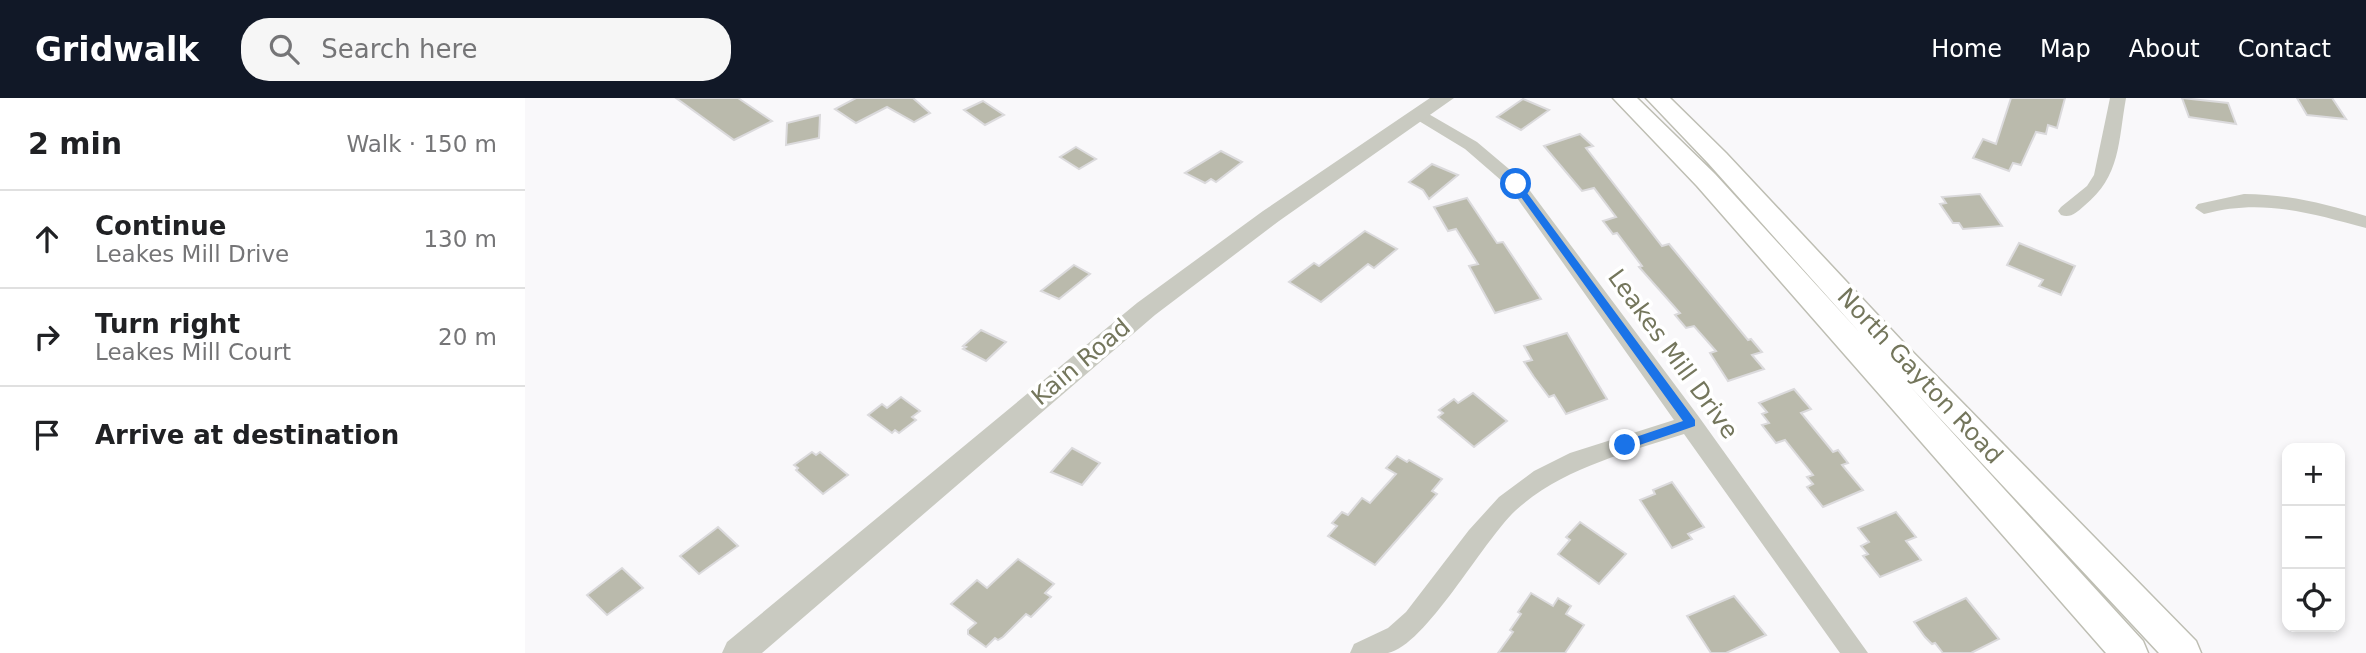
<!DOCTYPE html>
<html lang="en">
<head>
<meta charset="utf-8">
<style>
  :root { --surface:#fff; --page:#f6f6f6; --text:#202124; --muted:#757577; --line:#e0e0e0; --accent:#111827 }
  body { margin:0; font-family:"DejaVu Sans",sans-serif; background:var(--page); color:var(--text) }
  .controls { position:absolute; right:21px; bottom:21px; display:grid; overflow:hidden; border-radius:14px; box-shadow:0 4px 10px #0003 }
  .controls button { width:63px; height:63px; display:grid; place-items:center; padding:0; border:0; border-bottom:2px solid var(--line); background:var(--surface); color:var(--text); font:35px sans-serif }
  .stop { position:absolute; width:21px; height:21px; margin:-16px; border:5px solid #1a73e8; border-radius:50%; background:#fff }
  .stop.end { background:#1a73e8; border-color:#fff; box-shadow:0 2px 7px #0008 }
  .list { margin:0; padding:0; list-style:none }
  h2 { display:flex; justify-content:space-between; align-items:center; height:91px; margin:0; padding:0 28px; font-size:30px }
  h2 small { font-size:23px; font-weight:400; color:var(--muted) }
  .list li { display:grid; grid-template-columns:46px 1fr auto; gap:21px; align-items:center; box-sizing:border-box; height:98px; padding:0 28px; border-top:2px solid var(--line) }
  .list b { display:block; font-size:26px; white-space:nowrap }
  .list p { margin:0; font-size:23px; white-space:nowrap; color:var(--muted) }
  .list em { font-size:23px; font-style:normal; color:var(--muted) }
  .icon { flex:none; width:38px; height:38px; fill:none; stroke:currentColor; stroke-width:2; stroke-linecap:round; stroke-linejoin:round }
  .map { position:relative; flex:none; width:1841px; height:555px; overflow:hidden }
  header { display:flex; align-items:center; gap:42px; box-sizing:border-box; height:98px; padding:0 35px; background:var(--accent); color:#fff }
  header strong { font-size:33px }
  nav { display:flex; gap:38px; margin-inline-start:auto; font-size:24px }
  .search { width:490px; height:63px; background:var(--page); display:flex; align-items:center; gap:18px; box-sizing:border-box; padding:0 24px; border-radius:28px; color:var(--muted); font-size:26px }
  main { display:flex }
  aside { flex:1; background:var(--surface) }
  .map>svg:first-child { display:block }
</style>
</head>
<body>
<header>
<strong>Gridwalk</strong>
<div class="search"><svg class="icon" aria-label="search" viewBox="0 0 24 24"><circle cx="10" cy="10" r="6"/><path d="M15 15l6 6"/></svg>Search here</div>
<nav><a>Home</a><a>Map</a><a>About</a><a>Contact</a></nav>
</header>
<main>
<aside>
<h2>2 min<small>Walk · 150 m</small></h2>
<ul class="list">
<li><svg class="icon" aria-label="ahead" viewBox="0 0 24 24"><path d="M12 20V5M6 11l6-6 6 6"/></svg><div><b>Continue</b><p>Leakes Mill Drive</p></div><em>130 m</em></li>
<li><svg class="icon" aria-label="right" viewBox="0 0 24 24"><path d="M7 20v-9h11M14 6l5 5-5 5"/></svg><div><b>Turn right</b><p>Leakes Mill Court</p></div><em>20 m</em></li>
<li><svg class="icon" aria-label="arrive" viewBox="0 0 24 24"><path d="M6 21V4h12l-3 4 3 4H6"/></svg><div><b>Arrive at destination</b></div></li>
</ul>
</aside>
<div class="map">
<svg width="1841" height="555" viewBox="0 0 1841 555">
  <rect width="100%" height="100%" fill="#f9f8fa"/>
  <g fill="#babaac" stroke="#dbdadc" stroke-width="2">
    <path d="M 151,0 L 213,0 L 247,23 L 209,42 Z"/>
    <path d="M 331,0 L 388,0 L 405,15 L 389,24 L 362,9 L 331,25 L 310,11 Z"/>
    <path d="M 1486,0 L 1540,0 L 1532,30 L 1523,27 L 1521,36 L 1511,34 L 1496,67 L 1488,65 L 1484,73 L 1448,60 L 1458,41 L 1471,46 Z"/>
    <path d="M 1657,0 L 1703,5 L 1711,26 L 1664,19 Z"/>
    <path d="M 1772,0 L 1807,0 L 1821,21 L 1782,17 Z"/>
    <path d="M 998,1 L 1024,12 L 996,32 L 972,19 Z"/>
    <path d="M 458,3 L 479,17 L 460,27 L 439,12 Z"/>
    <path d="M 295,17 L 294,40 L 261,47 L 262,25 Z"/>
    <path d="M 1055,36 L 1068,48 L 1061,50 L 1137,148 L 1144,146 L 1223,242 L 1226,241 L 1237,254 L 1227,257 L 1239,271 L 1203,283 L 1185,255 L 1191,253 L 1169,228 L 1161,230 L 1150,217 L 1155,215 L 1114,169 L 1117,168 L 1092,135 L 1088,136 L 1078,123 L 1091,119 L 1069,90 L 1057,93 L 1019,48 Z"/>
    <path d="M 551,49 L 571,61 L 554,71 L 535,59 Z"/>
    <path d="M 696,53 L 717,64 L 691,84 L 686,81 L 680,85 L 660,75 Z"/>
    <path d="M 907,66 L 933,77 L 904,101 L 898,92 L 884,84 Z"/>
    <path d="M 1455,96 L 1477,128 L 1438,131 L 1434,125 L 1428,125 L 1415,106 L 1421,105 L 1417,99 Z"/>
    <path d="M 942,100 L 972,145 L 978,144 L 1016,201 L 970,215 L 944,168 L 953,166 L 931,131 L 923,133 L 909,109 Z"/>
    <path d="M 840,133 L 872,151 L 849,170 L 843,166 L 796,204 L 764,184 L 789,165 L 794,168 Z"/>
    <path d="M 1494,145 L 1550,168 L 1536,197 L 1514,188 L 1518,182 L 1482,167 Z"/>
    <path d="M 549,167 L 565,176 L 534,201 L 516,193 Z"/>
    <path d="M 456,232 L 481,244 L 461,263 L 438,251 L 441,249 L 438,248 Z"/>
    <path d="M 1042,235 L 1082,301 L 1041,316 L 1029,297 L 1024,299 L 1009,279 L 999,264 L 1007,262 L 999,248 Z"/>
    <path d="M 1269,291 L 1286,311 L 1276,315 L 1308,354 L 1313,352 L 1323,365 L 1317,367 L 1338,392 L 1298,409 L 1282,389 L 1288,386 L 1282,379 L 1288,377 L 1260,342 L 1251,345 L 1237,327 L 1244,325 L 1237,316 L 1242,314 L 1234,305 Z"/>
    <path d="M 948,295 L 982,323 L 949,349 L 913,319 L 918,315 L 914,312 L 929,301 L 933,305 Z"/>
    <path d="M 376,299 L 395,313 L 387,319 L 391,322 L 374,335 L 370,332 L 367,335 L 343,317 L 357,306 L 362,310 Z"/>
    <path d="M 547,350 L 575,365 L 557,387 L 526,374 Z"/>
    <path d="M 287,354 L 291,357 L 295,354 L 323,377 L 298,396 L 271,372 L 273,370 L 269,367 Z"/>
    <path d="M 872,358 L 882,364 L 884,362 L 917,381 L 907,393 L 912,396 L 850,467 L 803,438 L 812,428 L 807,425 L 817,414 L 823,417 L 837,400 L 845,405 L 871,376 L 861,370 Z"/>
    <path d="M 1147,384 L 1179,429 L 1163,436 L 1167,441 L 1147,450 L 1115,402 L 1130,396 L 1128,392 Z"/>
    <path d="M 1371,414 L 1391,439 L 1381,443 L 1396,462 L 1355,479 L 1338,458 L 1343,456 L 1336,448 L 1344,444 L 1333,430 Z"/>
    <path d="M 1055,424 L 1101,456 L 1074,486 L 1033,456 L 1045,442 L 1041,439 Z"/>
    <path d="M 193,429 L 213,448 L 174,476 L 155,458 Z"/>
    <path d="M 493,461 L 529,486 L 520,495 L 526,499 L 506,519 L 501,516 L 478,539 L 473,542 L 470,540 L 461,549 L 443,536 L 443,532 L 451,525 L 426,506 L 452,482 L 462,490 Z"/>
    <path d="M 97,470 L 118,490 L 82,517 L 62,497 Z"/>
    <path d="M 1006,495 L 1028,508 L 1033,500 L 1046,508 L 1041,516 L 1059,527 L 1040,555 L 973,555 L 988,534 L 985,532 L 996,516 L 993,514 Z"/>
    <path d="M 1209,498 L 1241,537 L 1201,555 L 1186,555 L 1162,518 Z"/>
    <path d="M 1441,500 L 1474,541 L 1446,555 L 1418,555 L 1410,545 L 1407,546 L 1400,539 L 1389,524 Z"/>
  </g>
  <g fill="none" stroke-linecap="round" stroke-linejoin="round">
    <defs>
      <path id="secondary" d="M 1088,0 L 1112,0 L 1190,76 L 1336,236 L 1183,65 L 1121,0 L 1145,0 L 1201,55 L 1377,243 L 1671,543 L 1676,555 L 1634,555 L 1383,286 L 1618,543 L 1623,555 L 1581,555 L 1172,88 Z"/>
    </defs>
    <use href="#secondary" stroke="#bebeb3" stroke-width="3"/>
    <g fill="#c9cac1" fill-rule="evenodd">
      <path d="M 1585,0 L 1601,0 C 1593,44 1596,78 1559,108 C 1551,115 1546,120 1536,117 L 1533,113 L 1536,109 L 1562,88 L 1569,77 Z"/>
      <path d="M 895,11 L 952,44 L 997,82 L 1174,319 L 1343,555 L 1315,555 L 1159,336 C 1101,355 1037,370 990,413 C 958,443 900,548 863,555 C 851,555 837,555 825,555 L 829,546 L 863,530 L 881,514 L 944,432 L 974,399 L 1009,373 L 1045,355 L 1149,322 L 985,90 L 940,51 L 889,20 L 887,16 Z"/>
      <path d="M 1719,96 C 1762,96 1801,106 1841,118 L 1841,130 C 1786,115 1736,100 1679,116 L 1670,110 L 1673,106 Z"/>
    </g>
    <path fill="#c9cac1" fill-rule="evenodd" d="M 905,0 L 929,0 L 754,123 L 630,217 L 237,555 L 197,555 L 202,544 L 612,205 L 738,113 Z"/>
    <use href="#secondary" fill="#fff" fill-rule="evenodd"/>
  </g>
  <path fill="#1a73e8" d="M 988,84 L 994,84 L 1170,322 L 1170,328 L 1100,352 L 1096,350 L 1096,344 L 1158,323 L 988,88 Z"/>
  <g text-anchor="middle" stroke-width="7" stroke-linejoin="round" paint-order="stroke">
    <g font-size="24" fill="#74765c" stroke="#fff">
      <text transform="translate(1148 256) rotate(54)" y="8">Leakes Mill Drive</text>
      <text transform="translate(556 264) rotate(-40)" y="8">Kain Road</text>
      <text transform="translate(1395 278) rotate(47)" y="8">North Gayton Road</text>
    </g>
  </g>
</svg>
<div class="controls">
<button>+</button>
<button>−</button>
<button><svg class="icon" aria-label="locate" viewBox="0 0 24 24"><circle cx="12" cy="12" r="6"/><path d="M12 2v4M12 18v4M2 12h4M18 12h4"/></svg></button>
</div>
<div class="stop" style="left:991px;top:86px"></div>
<div class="stop end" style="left:1100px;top:347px"></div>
</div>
</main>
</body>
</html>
